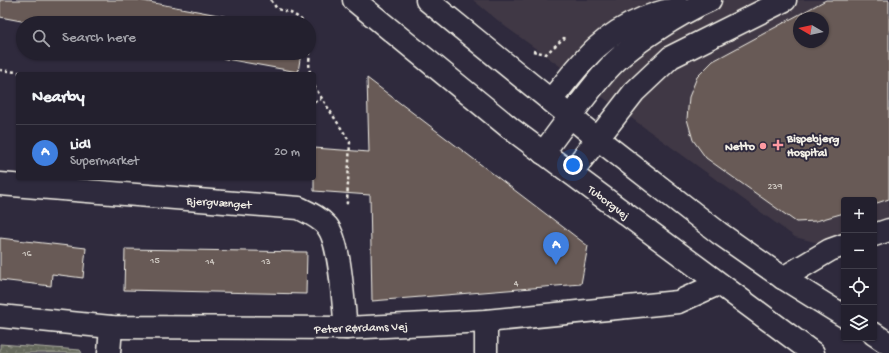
<!DOCTYPE html>
<html lang="en">
<head>
<meta charset="utf-8">
<style>
  :root { --surface:#23202e; --page:#2b2836; --text:#f1f3f6; --muted:#a3a3aa; --line:#403e4a; --accent:#bca0f2 }
  body { margin:0; font-family:"Gochi Hand",sans-serif; background:var(--page); color:var(--text) }
  .controls { position:absolute; right:12px; bottom:12px; display:grid; overflow:hidden; border-radius:4px; box-shadow:0 1px 3px #0004 }
  .controls button { width:36px; height:36px; display:grid; place-items:center; padding:0; border:0; border-bottom:1px solid var(--line); background:var(--surface); color:var(--text); font:20px sans-serif }
  .compass { position:absolute; left:793px; top:12px; width:36px; height:36px; border-radius:50%; background:var(--surface); box-shadow:0 1px 3px #0004; rotate:279deg }
  .you { position:absolute; left:573px; top:165px; width:14px; height:14px; margin:-10px; border:3px solid #fff; border-radius:50%; background:#1a73e8; box-shadow:0 0 0 6px #1a73e833 }
  .badge { display:grid; place-items:center; width:26px; height:26px; border-radius:50%; background:var(--accent); color:#fff; font-size:13px; font-weight:700 }
  .pin { position:absolute; translate:-50% -33px; filter:drop-shadow(0 1px 2px #0008) }
  .pin::after { content:''; position:absolute; top:21px; width:14px; height:12px; background:inherit; clip-path:polygon(0 0,100% 0,50% 100%) }
  .list { margin:0; padding:0; list-style:none }
  h2 { display:flex; justify-content:space-between; align-items:center; height:52px; margin:0; padding:0 16px; font-size:17px }
  h2 small { font-size:13px; font-weight:400; color:var(--muted) }
  .list li { display:grid; grid-template-columns:26px 1fr auto; gap:12px; align-items:center; box-sizing:border-box; height:56px; padding:0 16px; border-top:1px solid var(--line) }
  .list b { display:block; font-size:15px; white-space:nowrap }
  .list p { margin:0; font-size:13px; white-space:nowrap; color:var(--muted) }
  .list em { font-size:13px; font-style:normal; color:var(--muted) }
  .icon { flex:none; width:22px; height:22px; fill:none; stroke:currentColor; stroke-width:2; stroke-linecap:round; stroke-linejoin:round }
  .map { position:relative; flex:none; width:889px; height:353px; overflow:hidden }
  .search { position:absolute; background:var(--surface); box-shadow:0 1px 3px #0004; left:16px; top:16px; width:300px; height:44px; display:flex; align-items:center; gap:10px; box-sizing:border-box; padding:0 14px; border-radius:22px; color:var(--muted); font-size:15px }
  .panel { position:absolute; background:var(--surface); box-shadow:0 1px 3px #0004; left:16px; top:72px; width:300px; height:108px; border-radius:4px }
  .map>svg:first-child { display:block }
</style>
</head>
<body>
<div class="map">
<svg width="889" height="353" viewBox="0 0 889 353">
  <defs>
    <pattern id="grass-dots" width="8" height="8" patternUnits="userSpaceOnUse"><rect width="8" height="8" fill="#65695b"/><path d="M2 2h.1M6 6h.1" fill="none" stroke="#7c7f73" stroke-width="1.8" stroke-linecap="round"/></pattern>
  </defs>
  <rect width="100%" height="100%" fill="#2f2a3d"/>
  <filter id="ink" filterUnits="userSpaceOnUse"><feTurbulence type="fractalNoise" baseFrequency=".025" numOctaves="2"/><feDisplacementMap in="SourceGraphic" scale="8" xChannelSelector="R" yChannelSelector="G"/><feConvolveMatrix kernelMatrix="1 2 1 2 8 2 1 2 1" color-interpolation-filters="sRGB"/></filter>
  <g filter="url(#ink)">
    <path fill="#403845" fill-rule="evenodd" d="M 473,0 L 889,0 L 889,220 L 874,225 L 874,200 L 844,200 L 844,235 L 819,243 L 795,237 L 506,27 ZM 799,18 L 823,18 L 823,42 L 799,42 Z"/>
    <path fill="url(#grass-dots)" stroke="#acada2" d="M 0,344 L 80,350 L 82,353 L 0,353 Z"/>
    <g fill="#685a57" stroke="#f4f1e8" fill-rule="evenodd">
      <path d="M 0,0 L 138,0 L 261,23 L 32,23 L 0,17 Z"/>
      <path d="M 826,0 L 889,0 L 889,199 L 874,204 L 874,200 L 844,200 L 844,213 L 816,221 L 796,222 L 706,158 L 693,140 L 687,119 L 689,97 L 697,77 L 713,61 ZM 799,18 L 823,18 L 823,42 L 799,42 Z"/>
      <path d="M 193,53 L 301,53 L 298,72 Z"/>
      <path d="M 367,78 L 588,246 L 581,284 L 372,301 L 370,195 L 314,191 L 314,148 L 369,152 Z"/>
      <path d="M 0,238 L 86,248 L 83,278 L 52,274 L 51,286 L 0,280 Z"/>
      <path d="M 125,249 L 307,252 L 306,294 L 124,290 Z"/>
    </g>
    <g fill="none" stroke-linecap="round" stroke-linejoin="round">
      <defs>
        <g id="street">
          <path d="M 551,100 C 581,63 598,37 644,18 C 658,13 668,9 682,9"/>
          <path d="M 543,153 C 564,125 584,96 607,70 C 629,45 680,13 710,0"/>
          <path d="M 571,173 L 634,92 L 671,57 L 785,0"/>
          <path d="M 0,184 L 299,208 C 309,213 319,217 327,226 C 341,243 343,305 346,328"/>
          <path d="M 874,235 L 889,230"/>
          <path d="M 783,278 L 830,250 L 844,245"/>
          <path d="M 0,316 L 111,327 L 346,328 L 486,321 L 678,302 L 718,284"/>
          <path d="M 486,321 L 486,353"/>
          <path d="M 109,353 L 111,327"/>
        </g>
        <g id="primary">
          <path d="M 354,0 L 510,128 L 813,353"/>
          <path d="M 427,0 L 598,139 L 719,233 L 783,278 L 844,316"/>
          <path d="M 874,334 L 889,344"/>
        </g>
      </defs>
      <use href="#street" stroke="#f4f1e8" stroke-width="25"/>
      <use href="#primary" stroke="#f4f1e8" stroke-width="25"/>
      <g stroke="#f4f1e8" stroke-width="2.5" stroke-dasharray="3 3" stroke-linecap="butt">
        <path d="M 271,0 L 277,9 C 287,11 298,15 304,23"/>
        <path d="M 309,29 L 312,33 L 309,62 L 310,74"/>
        <path d="M 533,51 L 546,54 L 564,38 L 567,40"/>
        <path d="M 0,70 L 32,74"/>
        <path d="M 314,86 L 350,142 L 347,203 L 344,206"/>
        <path d="M 314,102 L 321,99"/>
      </g>
      <use href="#street" stroke="#2f2a3d" stroke-width="22"/>
      <use href="#primary" stroke="#2f2a3d" stroke-width="22"/>
    </g>
  </g>
  <g fill="#ff9aa2" stroke="#2f2a3d" stroke-width="1.5">
    <path d="M776 139h4v4h4v4h-4v4h-4v-4h-4v-4h4z"/>
    <circle cx="763" cy="146" r="4"/>
  </g>
  <g text-anchor="middle" stroke-width="4" stroke-linejoin="round" paint-order="stroke">
    <g font-size="10" fill="#d1cbc4">
      <text x="775" y="189">239</text>
      <text x="27" y="256">16</text>
      <text x="155" y="263">15</text>
      <text x="210" y="264">14</text>
      <text x="266" y="264">13</text>
      <text x="516" y="286">4</text>
    </g>
    <g font-size="12" font-weight="bold" fill="#f4f1e8" stroke="#2f2a3d" text-anchor="start">
      <text x="787" y="142">Bispebjerg<tspan x="787" dy="14">Hospital</tspan></text>
      <text x="755" y="150" text-anchor="end">Netto</text>
    </g>
    <g font-size="12" fill="#f4f1e8" stroke="#2f2a3d">
      <text transform="translate(219 202) rotate(4)" y="4">Bjergvænget</text>
      <text transform="translate(609 202) rotate(37)" y="4">Tuborgvej</text>
      <text transform="translate(361 327) rotate(-2)" y="4">Peter Rørdams Vej</text>
    </g>
  </g>
</svg>
<div class="controls">
<button>+</button>
<button>−</button>
<button><svg class="icon" aria-label="locate" viewBox="0 0 24 24"><circle cx="12" cy="12" r="6"/><path d="M12 2v4M12 18v4M2 12h4M18 12h4"/></svg></button>
<button><svg class="icon" aria-label="layers" viewBox="0 0 24 24"><path d="M12 4l9 5-9 5-9-5zM3 14l9 5 9-5"/></svg></button>
</div>
<svg class="compass" viewBox="-18 -18 36 36"><path d="M0-13l5 13h-10z" fill="#e53935"/><path d="M0 13l5-13h-10z" fill="#a3a3aa"/></svg>
<div class="you"></div>
<div class="pin badge" style="left:556px;top:265px;background:#3f7fe0">A</div>
<div class="search"><svg class="icon" aria-label="search" viewBox="0 0 24 24"><circle cx="10" cy="10" r="6"/><path d="M15 15l6 6"/></svg>Search here</div>
<section class="panel">
<h2>Nearby<small></small></h2>
<ul class="list">
<li><span class="badge" style="background:#3f7fe0">A</span><div><b>Lidl</b><p>Supermarket</p></div><em>20 m</em></li>
</ul>
</section>
</div>
</body>
</html>
